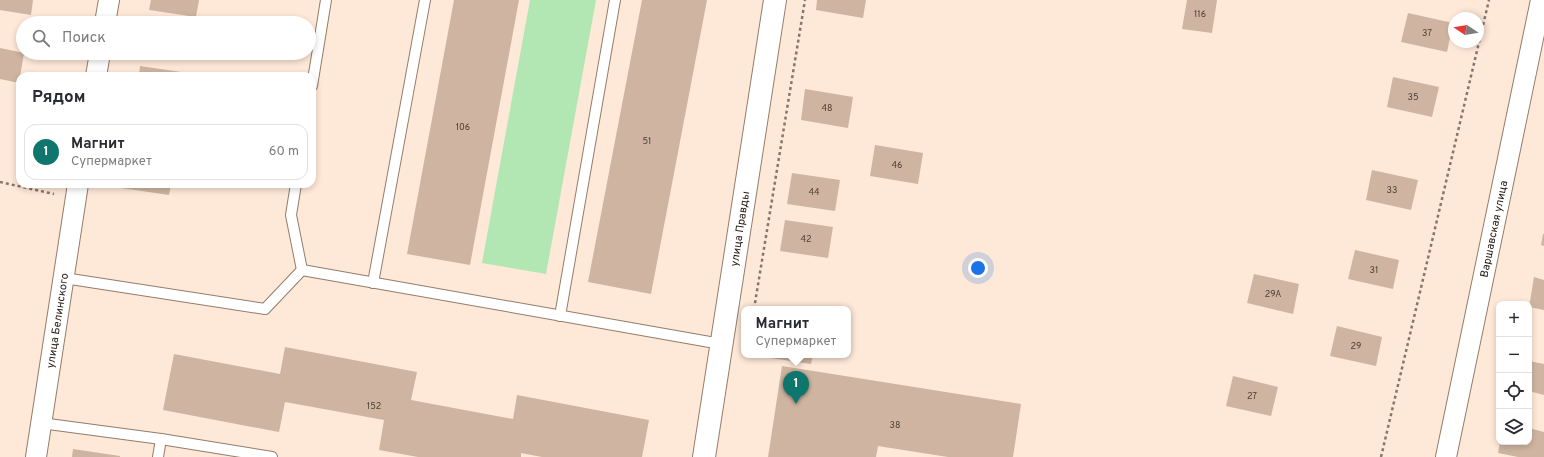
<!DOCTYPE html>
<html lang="ru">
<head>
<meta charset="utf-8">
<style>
  :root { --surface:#fff; --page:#f7f7f7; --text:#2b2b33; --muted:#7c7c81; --line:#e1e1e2; --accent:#0f766e }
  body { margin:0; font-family:Overpass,sans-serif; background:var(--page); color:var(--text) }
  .controls { position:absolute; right:12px; bottom:12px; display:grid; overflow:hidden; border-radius:8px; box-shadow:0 2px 6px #0003 }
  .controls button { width:36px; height:36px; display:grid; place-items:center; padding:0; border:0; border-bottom:1px solid var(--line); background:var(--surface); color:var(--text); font:20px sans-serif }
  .compass { position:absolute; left:1448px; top:12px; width:36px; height:36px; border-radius:50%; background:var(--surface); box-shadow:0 2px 6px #0003; rotate:282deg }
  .you { position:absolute; left:978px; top:268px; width:14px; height:14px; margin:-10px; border:3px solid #fff; border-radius:50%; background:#1a73e8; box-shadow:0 0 0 6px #1a73e833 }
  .badge { display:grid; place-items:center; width:26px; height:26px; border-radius:50%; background:var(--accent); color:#fff; font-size:13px; font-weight:700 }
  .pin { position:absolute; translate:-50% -33px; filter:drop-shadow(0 1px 2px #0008) }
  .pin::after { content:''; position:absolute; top:21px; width:14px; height:12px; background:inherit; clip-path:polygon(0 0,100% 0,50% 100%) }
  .popup { position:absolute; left:741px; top:306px; width:110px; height:52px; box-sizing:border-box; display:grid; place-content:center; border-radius:8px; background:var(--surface); filter:drop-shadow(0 1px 3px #0005); font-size:13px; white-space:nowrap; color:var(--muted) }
  .popup b { font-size:15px; color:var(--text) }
  .popup::after { content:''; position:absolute; left:50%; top:100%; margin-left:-8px; border:8px solid transparent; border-top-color:var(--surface) }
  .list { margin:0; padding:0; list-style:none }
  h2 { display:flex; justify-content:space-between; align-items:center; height:52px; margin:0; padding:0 16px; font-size:17px }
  h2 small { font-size:13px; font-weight:400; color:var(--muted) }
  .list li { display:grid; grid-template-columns:26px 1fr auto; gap:12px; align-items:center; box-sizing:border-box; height:56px; margin:0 8px 8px; padding:0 8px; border:1px solid var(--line); border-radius:12px }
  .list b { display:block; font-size:15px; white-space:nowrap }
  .list p { margin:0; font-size:13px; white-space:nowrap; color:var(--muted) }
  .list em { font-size:13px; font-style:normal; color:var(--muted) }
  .icon { flex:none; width:22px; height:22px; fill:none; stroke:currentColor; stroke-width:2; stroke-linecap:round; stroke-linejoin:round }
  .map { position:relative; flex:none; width:1544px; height:457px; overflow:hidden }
  .search { position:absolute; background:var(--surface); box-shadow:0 2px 6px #0003; left:16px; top:16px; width:300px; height:44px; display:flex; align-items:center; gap:10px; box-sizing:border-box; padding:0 14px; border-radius:22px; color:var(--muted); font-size:15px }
  .panel { position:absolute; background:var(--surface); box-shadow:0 2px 6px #0003; left:16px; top:72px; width:300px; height:116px; border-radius:12px }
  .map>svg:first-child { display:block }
</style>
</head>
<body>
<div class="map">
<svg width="1544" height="457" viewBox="0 0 1544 457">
  <rect width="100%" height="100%" fill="#fee8d8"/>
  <path fill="#b2e6b3" d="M 530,0 L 596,0 L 546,274 L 482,263 Z"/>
  <g fill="#cfb5a1">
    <path d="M 0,0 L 33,0 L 31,15 L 0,10 Z"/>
    <path d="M 151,0 L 199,0 L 196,17 L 149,10 Z"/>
    <path d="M 454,0 L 519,0 L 470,265 L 407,254 Z"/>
    <path d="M 642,0 L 707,0 L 651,294 L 588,282 Z"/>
    <path d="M 817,0 L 866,0 L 863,18 L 816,10 Z"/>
    <path d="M 1187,0 L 1217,0 L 1212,33 L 1182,29 Z"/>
    <path d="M 1408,13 L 1453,23 L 1447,52 L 1401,42 Z"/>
    <path d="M 0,48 L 24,53 L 19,83 L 0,79 Z"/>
    <path d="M 140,66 L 188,73 L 187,76 L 139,76 Z"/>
    <path d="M 1393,77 L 1439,87 L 1432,117 L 1387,107 Z"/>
    <path d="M 805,89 L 853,97 L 848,128 L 801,120 Z"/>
    <path d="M 875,145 L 923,153 L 918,184 L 870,176 Z"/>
    <path d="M 1372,170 L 1418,180 L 1411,210 L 1366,200 Z"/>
    <path d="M 792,173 L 840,180 L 835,211 L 787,204 Z"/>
    <path d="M 122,184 L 171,184 L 169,195 L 121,188 Z"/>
    <path d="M 785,220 L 833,227 L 828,258 L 780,251 Z"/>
    <path d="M 1543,234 L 1544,234 L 1544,246 L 1541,245 Z"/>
    <path d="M 1355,250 L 1399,260 L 1393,289 L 1348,279 Z"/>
    <path d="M 1254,274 L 1299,284 L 1293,314 L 1247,303 Z"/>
    <path d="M 1534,277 L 1544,280 L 1544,310 L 1529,307 Z"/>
    <path d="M 1337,326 L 1382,337 L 1376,366 L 1330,356 Z"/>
    <path d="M 285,347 L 417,372 L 411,400 L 513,419 L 517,395 L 649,420 L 642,457 L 542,457 L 521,453 L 521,457 L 418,457 L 379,450 L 384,420 L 285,402 L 279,432 L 163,410 L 174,354 L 280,374 Z"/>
    <path d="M 764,355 L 813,355 L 811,364 L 764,357 Z"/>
    <path d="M 1529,361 L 1544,364 L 1544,395 L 1529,391 Z"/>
    <path d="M 782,366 L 1021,404 L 1013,457 L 948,457 L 878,446 L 876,457 L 768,457 Z"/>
    <path d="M 1233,376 L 1278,387 L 1271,416 L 1226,406 Z"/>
    <path d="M 1529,428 L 1544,432 L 1544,457 L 1518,457 L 1498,453 L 1500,442 L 1529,442 Z"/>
    <path d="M 73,449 L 120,456 L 120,457 L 72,457 Z"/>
  </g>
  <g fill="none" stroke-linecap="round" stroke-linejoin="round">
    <defs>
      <g id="service">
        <path d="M 312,86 L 326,0"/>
        <path d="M 296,184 L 291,215 L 302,270"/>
        <path d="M 64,278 L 265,309 L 302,270 L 721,344"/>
        <path d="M 373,283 L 425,0"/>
        <path d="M 560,316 L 615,0"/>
        <path d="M 41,423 L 161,439 L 272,457"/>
        <path d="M 158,457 L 161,439"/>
      </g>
      <g id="minor">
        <path d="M 105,23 L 109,0"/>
        <path d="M 96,76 L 100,53"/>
        <path id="s1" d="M 36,457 L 78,184"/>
        <path id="s2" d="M 1446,457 L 1541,0"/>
      </g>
      <g id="tertiary">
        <path id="s3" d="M 704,457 L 775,0"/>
      </g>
    </defs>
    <use href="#service" stroke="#957c6a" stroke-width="12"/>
    <use href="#minor" stroke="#957c6a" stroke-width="22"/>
    <use href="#tertiary" stroke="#957c6a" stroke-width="24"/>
    <g stroke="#86766b" stroke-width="2.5" stroke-dasharray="3 3" stroke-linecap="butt">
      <path d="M 0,182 L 54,194"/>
      <path d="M 754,309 L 805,0"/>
      <path d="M 1381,457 L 1489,0"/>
    </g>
    <use href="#service" stroke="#fff" stroke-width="10"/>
    <use href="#minor" stroke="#fff" stroke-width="20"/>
    <use href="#tertiary" stroke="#fff" stroke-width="22"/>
  </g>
  <g text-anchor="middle" stroke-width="3.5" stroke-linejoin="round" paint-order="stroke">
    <g font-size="9" fill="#4c3e34">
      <text x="1200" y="17">116</text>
      <text x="1427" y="36">37</text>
      <text x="1413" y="100">35</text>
      <text x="827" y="111">48</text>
      <text x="463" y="130">106</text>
      <text x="647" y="144">51</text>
      <text x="897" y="168">46</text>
      <text x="1392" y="193">33</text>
      <text x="814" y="195">44</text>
      <text x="806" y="242">42</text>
      <text x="1374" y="273">31</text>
      <text x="1273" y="297">29А</text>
      <text x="1356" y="349">29</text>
      <text x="1252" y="399">27</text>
      <text x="374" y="409">152</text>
      <text x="895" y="428">38</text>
    </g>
    <g font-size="11" fill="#20160f" stroke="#fee8d8">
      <text dy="4" stroke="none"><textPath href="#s3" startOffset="231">улица Правды</textPath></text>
      <text dy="4" stroke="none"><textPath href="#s2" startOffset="233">Варшавская улица</textPath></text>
      <text dy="4" stroke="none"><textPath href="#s1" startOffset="138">улица Белинского</textPath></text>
    </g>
  </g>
</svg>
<div class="controls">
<button>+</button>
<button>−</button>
<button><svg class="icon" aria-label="locate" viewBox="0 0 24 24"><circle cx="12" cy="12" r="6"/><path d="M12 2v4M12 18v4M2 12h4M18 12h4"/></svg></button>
<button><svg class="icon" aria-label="layers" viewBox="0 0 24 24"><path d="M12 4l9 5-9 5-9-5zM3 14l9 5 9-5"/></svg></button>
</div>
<svg class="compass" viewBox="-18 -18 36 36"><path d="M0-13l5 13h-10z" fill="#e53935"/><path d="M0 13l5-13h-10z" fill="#7c7c81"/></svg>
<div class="you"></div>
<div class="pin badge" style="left:796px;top:404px">1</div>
<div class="popup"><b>Магнит</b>Супермаркет</div>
<div class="search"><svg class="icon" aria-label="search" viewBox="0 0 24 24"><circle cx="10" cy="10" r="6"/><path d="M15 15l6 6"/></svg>Поиск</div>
<section class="panel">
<h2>Рядом<small></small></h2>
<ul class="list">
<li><span class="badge">1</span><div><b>Магнит</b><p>Супермаркет</p></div><em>60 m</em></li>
</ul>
</section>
</div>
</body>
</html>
